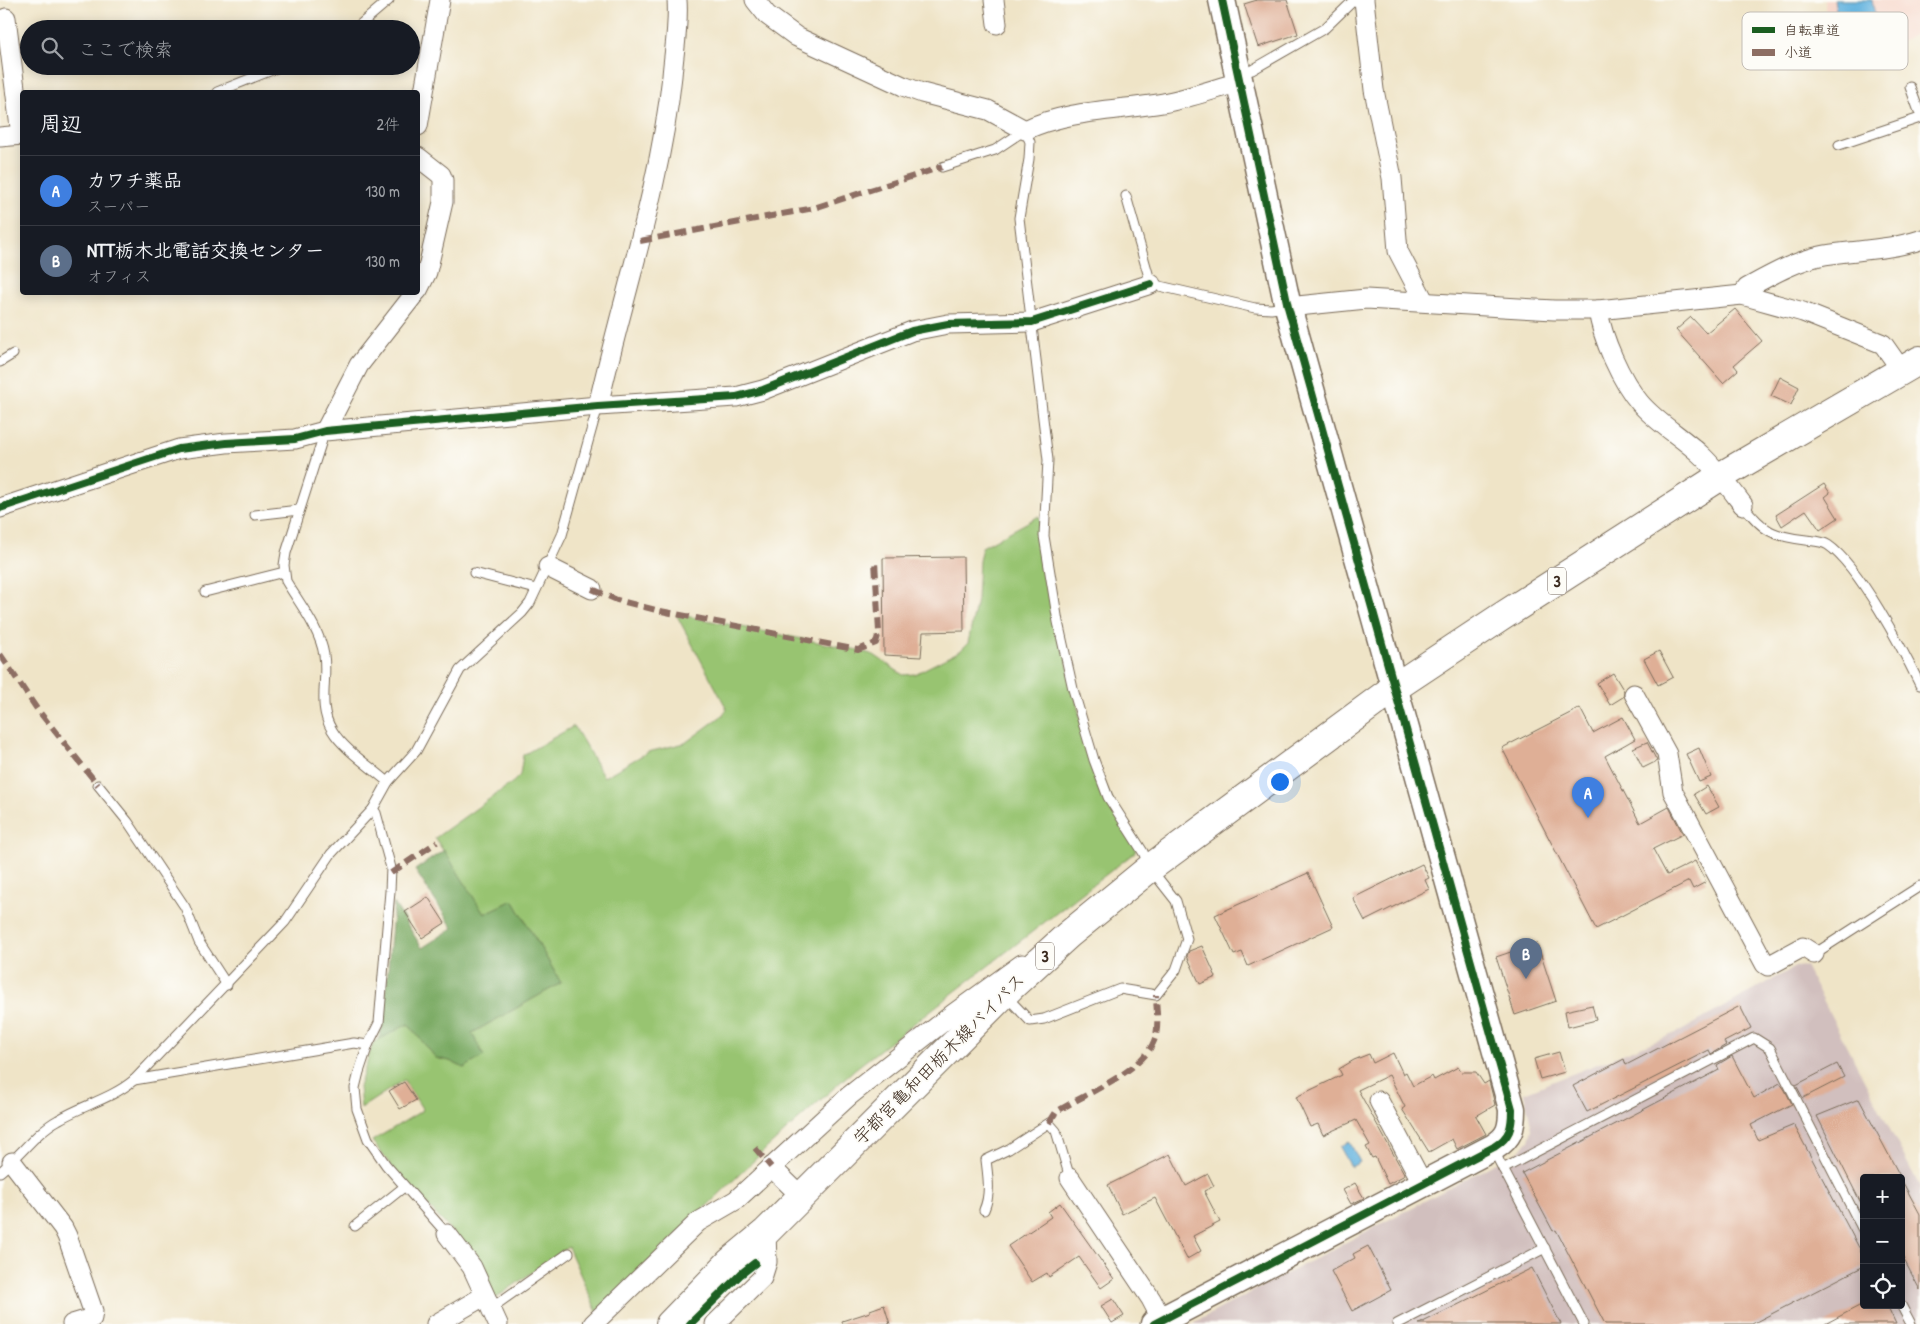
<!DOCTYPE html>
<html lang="ja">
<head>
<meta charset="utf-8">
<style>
  :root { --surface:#171b24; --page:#242831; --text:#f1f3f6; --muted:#9ea1a6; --line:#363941; --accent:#d690ce }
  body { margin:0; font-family:"Patrick Hand","Klee One",sans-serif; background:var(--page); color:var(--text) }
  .controls { position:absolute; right:15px; bottom:15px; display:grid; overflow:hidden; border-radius:5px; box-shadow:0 2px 12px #0003 }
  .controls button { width:45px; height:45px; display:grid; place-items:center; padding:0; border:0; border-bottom:1px solid var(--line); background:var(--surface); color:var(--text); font:25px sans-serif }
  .you { position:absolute; left:1279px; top:781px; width:18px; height:18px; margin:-12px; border:4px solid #fff; border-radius:50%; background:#1a73e8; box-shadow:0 0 0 8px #1a73e833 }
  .badge { display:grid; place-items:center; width:32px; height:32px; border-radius:50%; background:var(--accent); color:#fff; font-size:16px; font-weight:700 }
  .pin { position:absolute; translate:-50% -41px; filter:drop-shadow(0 1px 2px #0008) }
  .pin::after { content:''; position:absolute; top:26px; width:18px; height:15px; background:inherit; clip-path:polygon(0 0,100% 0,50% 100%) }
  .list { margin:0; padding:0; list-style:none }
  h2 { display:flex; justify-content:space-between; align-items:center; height:65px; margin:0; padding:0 20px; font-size:21px }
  h2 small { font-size:16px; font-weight:400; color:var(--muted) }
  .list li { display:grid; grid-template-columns:32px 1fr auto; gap:15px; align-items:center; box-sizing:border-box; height:70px; padding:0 20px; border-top:1px solid var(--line) }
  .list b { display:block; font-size:19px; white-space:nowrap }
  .list p { margin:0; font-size:16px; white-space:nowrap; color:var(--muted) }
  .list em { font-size:16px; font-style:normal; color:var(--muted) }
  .icon { flex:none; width:28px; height:28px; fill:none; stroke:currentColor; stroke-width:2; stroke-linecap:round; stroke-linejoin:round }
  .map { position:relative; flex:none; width:1920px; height:1324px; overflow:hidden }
  .search { position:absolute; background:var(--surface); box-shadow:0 2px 12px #0003; left:20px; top:20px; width:400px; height:55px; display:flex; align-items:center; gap:12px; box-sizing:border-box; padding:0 18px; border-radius:28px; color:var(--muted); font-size:19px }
  .panel { position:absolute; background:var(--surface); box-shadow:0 2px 12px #0003; left:20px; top:90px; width:400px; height:205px; border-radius:5px }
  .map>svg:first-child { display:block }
</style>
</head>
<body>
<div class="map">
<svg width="1920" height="1324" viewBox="0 0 1920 1324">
  <rect width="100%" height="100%" fill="#fdfcf7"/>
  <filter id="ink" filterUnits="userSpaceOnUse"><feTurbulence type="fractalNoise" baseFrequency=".02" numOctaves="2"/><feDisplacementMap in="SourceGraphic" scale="10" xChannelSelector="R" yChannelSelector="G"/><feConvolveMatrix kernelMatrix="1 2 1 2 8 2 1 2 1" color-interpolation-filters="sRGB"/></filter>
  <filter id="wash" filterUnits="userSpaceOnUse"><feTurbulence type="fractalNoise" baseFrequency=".0096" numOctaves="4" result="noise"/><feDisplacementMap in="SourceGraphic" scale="20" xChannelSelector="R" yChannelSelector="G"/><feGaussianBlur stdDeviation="1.12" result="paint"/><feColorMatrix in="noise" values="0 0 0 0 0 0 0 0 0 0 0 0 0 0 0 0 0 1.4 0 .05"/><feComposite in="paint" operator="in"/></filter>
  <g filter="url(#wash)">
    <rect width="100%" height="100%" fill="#efe4c7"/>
    <path fill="#f6d2c4" d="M 1825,0 L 1920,0 L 1920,31 L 1900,43 L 1827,64 Z"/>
    <path fill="#d1bfbe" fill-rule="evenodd" d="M 1805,966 L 1920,1187 L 1920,1324 L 1191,1324 L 1517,1152 L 1529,1141 L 1532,1129 L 1524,1093 L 1681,1031 L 1795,967 ZM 1864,1178 L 1901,1178 L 1901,1305 L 1864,1305 Z"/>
    <path fill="#98c471" stroke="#6a7748" d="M 1039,516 L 1050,592 L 1090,758 L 1137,847 L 1134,853 L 855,1069 L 768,1147 L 597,1312 L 568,1247 L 493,1300 L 455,1235 L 393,1168 L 372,1141 L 423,1110 L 404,1080 L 361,1108 L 359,1087 L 373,1043 L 387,1033 L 408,1024 L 436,1058 L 450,1061 L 464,1068 L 472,1033 L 561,983 L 513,900 L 484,914 L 435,838 L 513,782 L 520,775 L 523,755 L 574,726 L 604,777 L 648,752 L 685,743 L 723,715 L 727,709 L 676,614 L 858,650 L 874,655 L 903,675 L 915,674 L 960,651 L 968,643 L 977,600 L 979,561 L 982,547 Z"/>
    <path fill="#7aaa63" stroke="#5a6a40" d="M 444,850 L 484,914 L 513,900 L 561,983 L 472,1033 L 484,1056 L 464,1068 L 450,1061 L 436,1058 L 408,1024 L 378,1040 L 383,1024 L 394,903 L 422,948 L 453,928 L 415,870 Z"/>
    <g fill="#65b4df" stroke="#506f7e">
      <path d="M 1834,0 L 1872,0 L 1879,35 L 1843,42 Z"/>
      <path d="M 1349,1141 L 1360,1162 L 1351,1167 L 1340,1147 Z"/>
    </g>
    <g id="blocks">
      <g fill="#dfaf96">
        <path d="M 1257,0 L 1287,0 L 1298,34 L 1258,47 L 1244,4 Z"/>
        <path d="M 1735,309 L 1762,341 L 1734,365 L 1738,370 L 1723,383 L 1676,330 L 1691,317 L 1706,333 Z"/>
        <path d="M 1780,377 L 1799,387 L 1791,405 L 1771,396 Z"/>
        <path d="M 1824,484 L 1830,493 L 1825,497 L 1838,518 L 1820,530 L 1806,510 L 1782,526 L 1776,515 Z"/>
        <path d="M 963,557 L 964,631 L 923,632 L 921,657 L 884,655 L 883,558 Z"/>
        <path d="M 1659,651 L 1673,677 L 1658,685 L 1644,659 Z"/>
        <path d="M 1613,673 L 1624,691 L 1623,697 L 1610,705 L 1597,683 Z"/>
        <path d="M 1580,708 L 1593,733 L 1623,717 L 1635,739 L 1605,756 L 1640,823 L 1669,807 L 1683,834 L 1653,849 L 1667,875 L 1695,861 L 1706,882 L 1693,889 L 1689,881 L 1596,929 L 1502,748 Z"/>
        <path d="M 1647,742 L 1657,761 L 1643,768 L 1633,748 Z"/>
        <path d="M 1699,748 L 1711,777 L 1699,782 L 1686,754 Z"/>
        <path d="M 1707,786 L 1719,807 L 1706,814 L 1694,794 Z"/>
        <path d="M 1422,864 L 1429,878 L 1425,880 L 1429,889 L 1365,921 L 1353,898 Z"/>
        <path d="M 1308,873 L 1333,927 L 1248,966 L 1242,952 L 1234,955 L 1215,915 Z"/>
        <path d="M 428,897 L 445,923 L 422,938 L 405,912 Z"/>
        <path d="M 1537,943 L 1556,1001 L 1515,1015 L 1496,957 Z"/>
        <path d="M 1202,946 L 1216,977 L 1200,984 L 1187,956 L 1189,951 Z"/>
        <path d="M 1592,1005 L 1596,1020 L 1568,1027 L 1565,1011 Z"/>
        <path d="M 1740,1006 L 1751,1028 L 1724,1042 L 1726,1045 L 1711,1054 L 1709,1050 L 1587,1112 L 1573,1086 L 1624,1059 L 1626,1065 Z"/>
        <path d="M 1559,1052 L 1565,1072 L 1540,1079 L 1534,1059 Z"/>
        <path d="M 1393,1053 L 1403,1074 L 1406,1072 L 1413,1086 L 1432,1076 L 1434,1080 L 1458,1067 L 1461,1072 L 1476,1072 L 1484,1084 L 1489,1081 L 1495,1105 L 1476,1116 L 1486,1134 L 1457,1149 L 1452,1139 L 1429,1152 L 1402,1109 L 1405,1107 L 1389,1075 L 1358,1090 L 1405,1175 L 1388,1184 L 1375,1157 L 1372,1158 L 1366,1147 L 1370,1145 L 1356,1120 L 1323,1135 L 1318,1124 L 1310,1127 L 1296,1097 L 1342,1075 L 1339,1069 L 1354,1060 L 1369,1054 L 1373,1063 Z"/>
        <path d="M 1732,1056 L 1754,1098 L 1780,1083 L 1785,1090 L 1792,1104 L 1751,1125 L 1758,1140 L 1794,1125 L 1864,1257 L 1864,1266 L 1752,1324 L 1605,1324 L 1556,1230 L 1553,1231 L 1522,1173 L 1719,1070 L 1717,1065 Z"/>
        <path d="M 1837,1064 L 1844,1077 L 1803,1098 L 1796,1085 Z"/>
        <path d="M 404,1082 L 416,1100 L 400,1109 L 389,1091 Z"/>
        <path d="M 1859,1099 L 1901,1178 L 1864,1178 L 1864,1209 L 1817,1116 Z"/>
        <path d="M 1170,1154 L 1186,1186 L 1208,1174 L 1214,1186 L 1204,1191 L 1220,1222 L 1193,1236 L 1201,1251 L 1187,1259 L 1155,1198 L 1122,1214 L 1108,1185 Z"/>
        <path d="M 1901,1179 L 1920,1214 L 1920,1290 L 1901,1254 Z"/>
        <path d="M 1355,1183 L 1364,1198 L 1351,1204 L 1343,1190 Z"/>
        <path d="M 1060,1203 L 1114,1279 L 1101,1288 L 1079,1257 L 1049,1277 L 1047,1273 L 1032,1282 L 1008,1246 L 1051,1217 L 1048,1212 Z"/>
        <path d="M 1368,1246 L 1391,1290 L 1352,1311 L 1331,1271 L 1355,1258 L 1353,1254 Z"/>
        <path d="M 1532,1268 L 1561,1324 L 1419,1324 Z"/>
        <path d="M 1113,1299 L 1124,1316 L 1112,1323 L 1101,1306 Z"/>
        <path d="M 884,1305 L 890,1324 L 843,1324 L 842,1321 L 870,1312 L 870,1310 Z"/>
        <path d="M 1861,1305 L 1887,1305 L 1896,1324 L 1825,1324 Z"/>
      </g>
    </g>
  </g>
  <g filter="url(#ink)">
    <use href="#blocks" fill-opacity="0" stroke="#7a6b59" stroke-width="1"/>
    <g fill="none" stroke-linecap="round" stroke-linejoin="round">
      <defs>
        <g id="lane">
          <path d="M 355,29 L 389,0"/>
          <path d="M 1240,74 L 1252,70 L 1325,28 L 1354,0"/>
          <path d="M 1910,87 L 1920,114"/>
          <path d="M 217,92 L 282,66"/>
          <path d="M 1839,145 L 1920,118"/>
          <path d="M 942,167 L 995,150 L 1025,130 L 1030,142 L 1029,159 L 1019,218 L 1048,460 L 1044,536 L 1058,622 L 1073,689 L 1094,760 L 1108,797 L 1143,852 L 1150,868 L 1176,901 L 1187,939 L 1176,970 L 1156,995 L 1120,989 L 1044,1019 L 1030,1021 L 1006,996"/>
          <path d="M 1126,196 L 1151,284 L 1255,308 L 1271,309 L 1285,307"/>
          <path d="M 0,362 L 13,354"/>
          <path d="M 325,431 L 286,553 L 284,565 L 286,581 C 299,603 320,629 324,655 C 328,681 317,706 332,730 C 343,749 371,767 388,782"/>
          <path d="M 1743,505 C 1764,532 1773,536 1806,540 C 1814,541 1822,541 1828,545 C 1859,566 1903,650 1920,685"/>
          <path d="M 255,515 L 299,510"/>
          <path d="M 474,573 L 536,589"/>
          <path d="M 205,592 L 284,572"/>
          <path d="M 98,785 L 128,822 L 185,907 L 199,942 L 227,985"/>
          <path d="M 373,809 L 376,813 L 391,868 L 390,891 L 379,1023 L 368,1045 L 359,1072 L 355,1088 L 357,1109 L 368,1139 L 386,1165 L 447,1234"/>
          <path d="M 1814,954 L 1920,886"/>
          <path d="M 134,1080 L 354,1043 L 368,1045"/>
          <path d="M 1495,1150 L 1499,1161 L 1584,1324"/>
          <path d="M 1503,1169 L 1754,1038 L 1770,1048 L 1864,1232"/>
          <path d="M 0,1172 C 20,1156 36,1132 58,1120 C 83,1105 111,1099 134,1080 L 285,922 L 331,854 L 373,809 L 388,782 L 416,751 L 460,670 L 522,613 L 530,603 L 562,535 L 598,406"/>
          <path d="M 984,1210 C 991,1194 988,1177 986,1160 L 1009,1149 L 1049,1123 L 1056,1131 L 1070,1178"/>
          <path d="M 355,1226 L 404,1187"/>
          <path d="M 1901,1305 L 1911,1324"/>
          <path d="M 490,1309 L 569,1253"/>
          <path d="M 1397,1324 L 1545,1248"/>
        </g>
        <g id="street">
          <path d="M 755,0 L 767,15 L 797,37 L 903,86 L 922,93 L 988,110 L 1025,130 C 1068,110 1116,111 1163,103 C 1189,98 1214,89 1240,82"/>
          <path d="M 994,0 L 997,24"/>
          <path d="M 1364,0 L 1374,90 L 1392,178 L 1398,251 L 1424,301"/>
          <path d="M 6,18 L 21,135"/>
          <path d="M 418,126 L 440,0"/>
          <path d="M 0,137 L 22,135"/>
          <path d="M 418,157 L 441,175 L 443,180 L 443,202 L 427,272 L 418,290"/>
          <path d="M 1742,295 L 1747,288 C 1771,275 1797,260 1825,255 C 1857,250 1889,250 1920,240"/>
          <path d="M 1288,307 L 1366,299 L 1554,310 L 1598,310 L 1742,295 L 1803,312 L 1883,344 L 1902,371"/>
          <path d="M 1598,310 C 1602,338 1621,381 1640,403 C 1657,423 1682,437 1701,455 C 1717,470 1730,488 1743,505"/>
          <path d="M 598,406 C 623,296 660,188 672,76 C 674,51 679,25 677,0"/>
          <path d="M 325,431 L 359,365 L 416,292"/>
          <path d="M 0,508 L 179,449 L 226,443 L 295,439 L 325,431 L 598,406 L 736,397 L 763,390 L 912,331 L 948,324 L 1032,322 L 1151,284"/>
          <path d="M 548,567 L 592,589"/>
          <path d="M 1634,694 L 1667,754 L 1673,792 L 1678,801 L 1765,964 L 1768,966 L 1803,947 L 1814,954"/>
          <path d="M 1379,1101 L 1423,1184"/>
          <path d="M 12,1162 L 63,1228 L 67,1236 L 93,1311 L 92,1318 L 72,1324"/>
          <path d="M 771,1167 L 802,1197"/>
          <path d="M 1070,1178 L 1151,1299 L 1162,1320"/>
          <path d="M 447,1234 L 472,1267 L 498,1324"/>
          <path d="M 436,1324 L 484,1296"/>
          <path d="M 593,1324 L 698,1222 L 736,1200 L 849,1096 L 953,1014 L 1022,964"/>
          <path d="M 715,1324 L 762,1278 L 767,1262 L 766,1232"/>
        </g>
        <path id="secondary" d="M 1154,1324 L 1494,1147 C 1510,1137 1512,1128 1512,1109 L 1288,307 L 1222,0"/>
        <path id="primary" d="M 670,1324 L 730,1262 L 766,1232 L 1011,987 L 1068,935 L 1150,868 L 1394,688 L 1501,617 L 1721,476 L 1920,360"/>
      </defs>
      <use href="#lane" stroke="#7a6b59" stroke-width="11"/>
      <use href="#street" stroke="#7a6b59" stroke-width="21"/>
      <use href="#secondary" stroke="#7a6b59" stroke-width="29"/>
      <use href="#primary" stroke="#7a6b59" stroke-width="30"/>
      <use href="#lane" stroke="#fff" stroke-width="9"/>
      <use href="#street" stroke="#fff" stroke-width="19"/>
      <use href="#secondary" stroke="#fff" stroke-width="26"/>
      <use href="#primary" stroke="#fff" stroke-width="28"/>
      <g stroke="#8d6e63" stroke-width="6" stroke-dasharray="12 6" stroke-linecap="butt">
        <path d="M 640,241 L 814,208 L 942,167"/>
        <path d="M 592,589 L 617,600 L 656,610 L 858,650 L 876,643 L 879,632 L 875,561"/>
        <path d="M 0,654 L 37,709 L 98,785"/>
        <path d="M 391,873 L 437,842"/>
        <path d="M 1049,1123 L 1056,1112 C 1084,1094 1142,1072 1154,1041 C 1160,1027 1156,1009 1156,995"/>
        <path d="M 755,1148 L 771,1167"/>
      </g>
      <defs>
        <g id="cycleway">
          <path d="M 0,508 L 179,449 L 226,443 L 295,439 L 325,431 L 598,406 L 736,397 L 763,390 L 912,331 L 948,324 L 1032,322 L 1151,284"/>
          <path d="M 690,1324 L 741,1274 L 755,1263"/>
          <path d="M 1154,1324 L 1494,1147 C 1510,1137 1512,1128 1512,1109 L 1288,307 L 1222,0"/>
        </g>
      </defs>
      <use href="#cycleway" stroke="#fdfcf7" stroke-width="11"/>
      <use href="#cycleway" stroke="#1b5e20" stroke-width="8"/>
    </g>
  </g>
  <g text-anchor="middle" stroke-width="4" stroke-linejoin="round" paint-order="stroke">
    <g fill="#fdfcf7" stroke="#75695f" stroke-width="1">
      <rect x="1548" y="567.5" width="18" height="27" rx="4"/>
      <rect x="1036" y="942.5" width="18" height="27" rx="4"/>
    </g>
    <g font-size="16" font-weight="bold" fill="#3b2a1e">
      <text x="1557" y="587">3</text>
      <text x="1045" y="962">3</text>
    </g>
    <g font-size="18" fill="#3b2a1e" stroke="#fdfcf7">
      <text transform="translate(939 1059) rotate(-45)" y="6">宇都宮亀和田栃木線バイパス</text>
    </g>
  </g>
  <rect x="1742" y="12" width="166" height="58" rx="8" fill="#fdfcf7" stroke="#c3bdb6" stroke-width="1"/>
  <rect x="1752" y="27" width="23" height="6" fill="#1b5e20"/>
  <rect x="1752" y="49" width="23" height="7" fill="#8d6e63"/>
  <g font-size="14" fill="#3b2a1e">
    <text x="1784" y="35">自転車道</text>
    <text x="1784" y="57">小道</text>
  </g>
</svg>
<div class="controls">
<button>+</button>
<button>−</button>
<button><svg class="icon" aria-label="locate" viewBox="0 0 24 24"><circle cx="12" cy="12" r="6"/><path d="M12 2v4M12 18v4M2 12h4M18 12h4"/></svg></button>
</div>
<div class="you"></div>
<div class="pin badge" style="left:1588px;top:818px;background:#3f7fe0">A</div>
<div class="pin badge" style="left:1526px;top:979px;background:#5c6f8a">B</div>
<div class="search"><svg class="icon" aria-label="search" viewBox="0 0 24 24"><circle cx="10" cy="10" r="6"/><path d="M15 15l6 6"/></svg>ここで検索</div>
<section class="panel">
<h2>周辺<small>2件</small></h2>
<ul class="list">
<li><span class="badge" style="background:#3f7fe0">A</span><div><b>カワチ薬品</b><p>スーパー</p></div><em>130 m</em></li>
<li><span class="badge" style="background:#5c6f8a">B</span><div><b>NTT栃木北電話交換センター</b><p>オフィス</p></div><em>130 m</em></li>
</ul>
</section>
</div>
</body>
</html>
